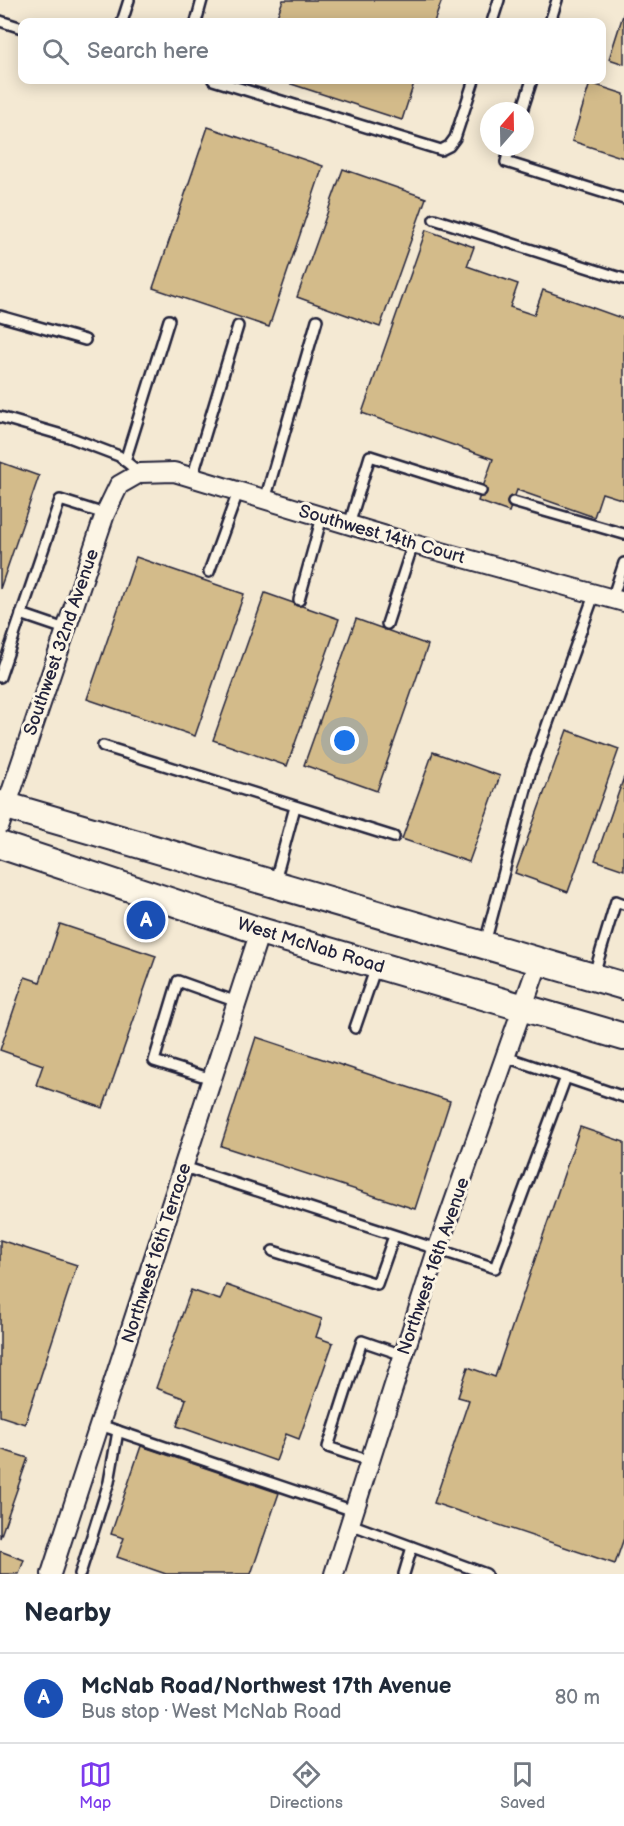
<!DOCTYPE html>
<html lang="en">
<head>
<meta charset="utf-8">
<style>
  :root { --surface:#fff; --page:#f6f6f7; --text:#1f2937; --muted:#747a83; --line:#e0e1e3; --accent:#7c3aed }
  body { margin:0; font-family:"Balsamiq Sans",sans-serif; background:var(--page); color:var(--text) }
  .compass { position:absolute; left:480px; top:102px; width:54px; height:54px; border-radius:50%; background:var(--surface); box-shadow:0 3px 15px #0003; rotate:20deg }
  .you { position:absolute; left:345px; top:741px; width:21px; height:21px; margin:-15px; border:4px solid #fff; border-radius:50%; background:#1a73e8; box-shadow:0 0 0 9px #1a73e833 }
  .badge { display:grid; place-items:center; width:39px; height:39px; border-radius:50%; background:var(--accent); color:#fff; font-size:20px; font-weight:700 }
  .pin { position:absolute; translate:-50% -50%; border:3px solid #fff; box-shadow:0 2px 6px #0006 }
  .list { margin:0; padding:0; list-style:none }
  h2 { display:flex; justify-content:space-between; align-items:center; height:78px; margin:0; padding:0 24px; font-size:26px }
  h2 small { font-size:20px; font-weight:400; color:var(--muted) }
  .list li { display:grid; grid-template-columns:39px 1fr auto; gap:18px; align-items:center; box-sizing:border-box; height:90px; padding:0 24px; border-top:2px solid var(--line) }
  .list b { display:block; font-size:22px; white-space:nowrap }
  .list p { margin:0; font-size:20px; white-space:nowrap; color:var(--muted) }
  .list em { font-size:20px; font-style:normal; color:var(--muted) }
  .icon { flex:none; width:33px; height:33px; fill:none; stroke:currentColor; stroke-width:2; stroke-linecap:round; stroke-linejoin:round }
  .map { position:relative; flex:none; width:624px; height:1574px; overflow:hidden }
  .search { position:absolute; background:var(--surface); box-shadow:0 3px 15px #0003; left:18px; right:18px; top:18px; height:66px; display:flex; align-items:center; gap:15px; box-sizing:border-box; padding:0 21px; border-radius:12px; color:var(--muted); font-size:22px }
  .sheet { height:168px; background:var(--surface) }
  nav { display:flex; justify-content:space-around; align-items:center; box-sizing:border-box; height:84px; border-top:2px solid var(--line); background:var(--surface); font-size:16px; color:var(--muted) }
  nav a { display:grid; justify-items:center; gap:3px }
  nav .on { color:var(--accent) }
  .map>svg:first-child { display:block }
</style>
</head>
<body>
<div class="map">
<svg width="624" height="1574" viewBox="0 0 624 1574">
  <rect width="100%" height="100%" fill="#f4e9d3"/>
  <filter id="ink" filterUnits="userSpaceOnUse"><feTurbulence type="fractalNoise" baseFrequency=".0167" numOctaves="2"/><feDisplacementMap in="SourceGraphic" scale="12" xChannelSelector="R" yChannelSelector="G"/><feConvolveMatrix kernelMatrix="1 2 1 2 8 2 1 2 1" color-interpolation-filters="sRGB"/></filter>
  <g filter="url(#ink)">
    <g fill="#d3bb8a" stroke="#22223b" stroke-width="1.5">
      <path d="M 283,0 L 442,0 L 434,22 L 275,22 Z"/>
      <path d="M 624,12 L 624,64 L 609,59 Z"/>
      <path d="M 279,80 L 415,80 L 402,120 Z"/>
      <path d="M 590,83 L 624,94 L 624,158 L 572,141 Z"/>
      <path d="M 208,127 L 323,166 L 269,327 L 153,288 Z"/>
      <path d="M 343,169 L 426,198 L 380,327 L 297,297 Z"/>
      <path d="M 426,230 L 474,247 L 467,266 L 518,284 L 510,307 L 534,315 L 543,290 L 624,319 L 624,500 L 602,493 L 594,517 L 517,490 L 509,512 L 478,501 L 493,459 L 362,413 Z"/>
      <path d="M 0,462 L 39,476 L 0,589 Z"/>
      <path d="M 136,557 L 244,594 L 195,736 L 87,699 Z"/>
      <path d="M 265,593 L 339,619 L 287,766 L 213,740 Z"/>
      <path d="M 356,619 L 428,645 L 377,791 L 304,765 Z"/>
      <path d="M 567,730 L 619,749 L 568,892 L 515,873 Z"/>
      <path d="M 433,752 L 500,776 L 469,862 L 402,839 Z"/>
      <path d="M 624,777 L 624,870 L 595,860 Z"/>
      <path d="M 60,924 L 156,956 L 103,1108 L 36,1085 L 43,1065 L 0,1050 L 25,977 L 40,982 Z"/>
      <path d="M 256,1037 L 450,1101 L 415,1209 L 221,1146 Z"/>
      <path d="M 580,1127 L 624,1142 L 624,1538 L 615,1564 L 434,1503 L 469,1400 L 458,1397 L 468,1367 L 495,1377 Z"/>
      <path d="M 0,1240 L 77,1265 L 25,1424 L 0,1416 Z"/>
      <path d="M 226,1285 L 322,1319 L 316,1337 L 333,1343 L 299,1439 L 286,1434 L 276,1461 L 177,1426 L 186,1399 L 156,1388 L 191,1290 L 220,1300 Z"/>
      <path d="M 141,1446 L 279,1493 L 251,1574 L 166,1574 L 117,1557 L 124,1538 L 111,1534 Z"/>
      <path d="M 0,1449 L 28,1458 L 0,1538 Z"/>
      <path d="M 0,1551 L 24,1560 L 19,1574 L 0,1574 Z"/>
    </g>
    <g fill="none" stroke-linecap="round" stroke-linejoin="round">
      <defs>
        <g id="lane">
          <path d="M 0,21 L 22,28"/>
          <path d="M 122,22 L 129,0"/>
          <path d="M 196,22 L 202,0"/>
          <path d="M 492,22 L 499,0"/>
          <path d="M 550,22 L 557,0"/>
          <path d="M 213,80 L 441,150 L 449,146 L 455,138 L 474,80"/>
          <path d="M 522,111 L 532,80"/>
          <path d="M 510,147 L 506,162 L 624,199"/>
          <path d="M 434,219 L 624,279"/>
          <path d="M 0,316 L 85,340"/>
          <path d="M 0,417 L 69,437 L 119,456 L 140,473"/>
          <path d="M 125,461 L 169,320"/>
          <path d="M 192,478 L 238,326"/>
          <path d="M 265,500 L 317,320"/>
          <path d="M 513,502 L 624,534"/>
          <path d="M 349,525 L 370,456 L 481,491"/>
          <path d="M 209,572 L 238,492"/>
          <path d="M 612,599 L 624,563"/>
          <path d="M 299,600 L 322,517"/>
          <path d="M 21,614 L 65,629"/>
          <path d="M 387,624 L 413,544"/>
          <path d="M 0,677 L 60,500 L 105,514"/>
          <path d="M 103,746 L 394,837"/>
          <path d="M 275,881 L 295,807"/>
          <path d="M 485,943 L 531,770 L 594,595"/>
          <path d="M 594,974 L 616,901 L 624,904"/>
          <path d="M 355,1028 L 376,967"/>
          <path d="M 506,1057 L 624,1097"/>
          <path d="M 212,1079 L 154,1061 L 178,981 L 237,1002"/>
          <path d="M 184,1167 L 495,1268 L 566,1077"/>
          <path d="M 273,1251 L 377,1284 L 394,1236"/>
          <path d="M 100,1425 L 354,1511"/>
          <path d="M 370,1461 L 328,1447 L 362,1341 L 403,1355"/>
          <path d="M 350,1524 L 486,1574"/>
          <path d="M 80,1574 L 109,1482 L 118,1431"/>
          <path d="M 404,1574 L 412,1547"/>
        </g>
        <g id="street">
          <path d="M 0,825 L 105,514 L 119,485 L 140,473 L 174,472 L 413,544 L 624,602"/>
          <path d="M 51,1574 L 260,931"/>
          <path d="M 334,1574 L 437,1250 L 539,961"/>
        </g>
        <g id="secondary">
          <path d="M 0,804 L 624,986"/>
          <path d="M 0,845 L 260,931 L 624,1037"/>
        </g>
      </defs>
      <use href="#lane" stroke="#22223b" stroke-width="14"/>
      <use href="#street" stroke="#22223b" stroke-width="22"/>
      <use href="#secondary" stroke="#22223b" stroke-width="30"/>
      <use href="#lane" stroke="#fcf5e5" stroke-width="9"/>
      <use href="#street" stroke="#fcf5e5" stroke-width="18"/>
      <use href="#secondary" stroke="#fcf5e5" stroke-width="26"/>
    </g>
  </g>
  <g text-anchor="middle" stroke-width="6" stroke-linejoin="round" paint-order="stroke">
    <g font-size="18" fill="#22223b" stroke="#fcf5e5">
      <text transform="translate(382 534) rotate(16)" y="6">Southwest 14th Court</text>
      <text transform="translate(61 642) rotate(-71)" y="6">Southwest 32nd Avenue</text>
      <text transform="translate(311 945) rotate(17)" y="6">West McNab Road</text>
      <text transform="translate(156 1253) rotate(-72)" y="6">Northwest 16th Terrace</text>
      <text transform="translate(433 1266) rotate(-71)" y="6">Northwest 16th Avenue</text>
    </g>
  </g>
</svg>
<svg class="compass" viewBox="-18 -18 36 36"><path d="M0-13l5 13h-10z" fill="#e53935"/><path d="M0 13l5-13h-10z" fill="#747a83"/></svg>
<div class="you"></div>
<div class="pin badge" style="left:146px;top:920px;background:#1a4fb4">A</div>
<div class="search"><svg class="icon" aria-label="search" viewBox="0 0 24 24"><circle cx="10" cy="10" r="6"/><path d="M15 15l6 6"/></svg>Search here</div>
</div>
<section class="sheet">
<h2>Nearby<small></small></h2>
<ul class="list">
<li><span class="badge" style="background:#1a4fb4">A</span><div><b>McNab Road/Northwest 17th Avenue</b><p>Bus stop · West McNab Road</p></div><em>80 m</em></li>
</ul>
</section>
<nav>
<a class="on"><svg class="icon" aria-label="map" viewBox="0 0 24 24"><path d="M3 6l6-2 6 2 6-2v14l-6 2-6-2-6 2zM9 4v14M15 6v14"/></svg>Map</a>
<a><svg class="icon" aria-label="directions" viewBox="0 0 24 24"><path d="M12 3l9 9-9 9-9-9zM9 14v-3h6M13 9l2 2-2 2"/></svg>Directions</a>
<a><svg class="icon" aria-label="saved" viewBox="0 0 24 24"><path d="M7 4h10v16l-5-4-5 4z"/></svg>Saved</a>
</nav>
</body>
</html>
